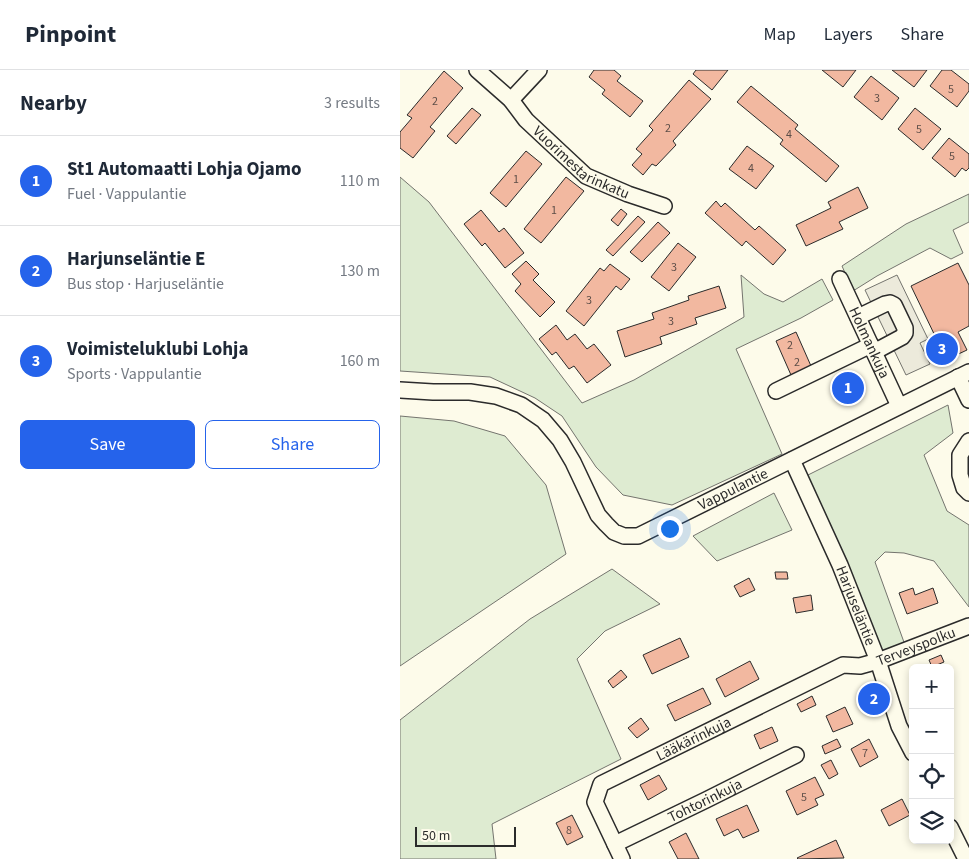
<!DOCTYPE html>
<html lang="en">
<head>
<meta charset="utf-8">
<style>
  :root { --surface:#fff; --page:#f2f2f3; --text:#1f2937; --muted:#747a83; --line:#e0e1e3; --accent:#2563eb }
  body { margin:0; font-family:"Source Sans 3",sans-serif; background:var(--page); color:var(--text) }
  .controls { position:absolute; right:15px; bottom:15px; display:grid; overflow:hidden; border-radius:8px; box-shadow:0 2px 8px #0003 }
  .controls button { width:45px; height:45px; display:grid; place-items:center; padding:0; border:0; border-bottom:1px solid var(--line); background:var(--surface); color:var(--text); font:25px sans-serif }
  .scale { position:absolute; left:15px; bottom:12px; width:101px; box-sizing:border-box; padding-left:5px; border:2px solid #2b2b2b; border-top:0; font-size:14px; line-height:18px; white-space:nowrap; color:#2b2b2b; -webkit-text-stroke:4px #fdfbea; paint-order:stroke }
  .you { position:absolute; left:269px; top:458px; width:18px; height:18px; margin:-12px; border:4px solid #fff; border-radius:50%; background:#1a73e8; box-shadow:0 0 0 8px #1a73e833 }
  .badge { display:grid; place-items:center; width:32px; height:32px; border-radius:50%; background:var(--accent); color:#fff; font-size:16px; font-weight:700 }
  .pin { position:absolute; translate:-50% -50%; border:2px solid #fff; box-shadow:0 1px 5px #0006 }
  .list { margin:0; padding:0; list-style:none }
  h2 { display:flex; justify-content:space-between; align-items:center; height:65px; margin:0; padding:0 20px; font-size:21px }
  h2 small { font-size:16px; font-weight:400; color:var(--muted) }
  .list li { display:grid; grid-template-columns:32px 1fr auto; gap:15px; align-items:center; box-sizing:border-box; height:90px; padding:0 20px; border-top:1px solid var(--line) }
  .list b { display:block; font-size:19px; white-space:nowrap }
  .list p { margin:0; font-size:16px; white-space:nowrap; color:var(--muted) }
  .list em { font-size:16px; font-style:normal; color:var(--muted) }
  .actions { display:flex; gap:10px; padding:15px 20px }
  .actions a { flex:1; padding:11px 0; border:1px solid var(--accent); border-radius:8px; text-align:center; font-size:18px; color:var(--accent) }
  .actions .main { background:var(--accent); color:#fff }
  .icon { flex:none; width:28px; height:28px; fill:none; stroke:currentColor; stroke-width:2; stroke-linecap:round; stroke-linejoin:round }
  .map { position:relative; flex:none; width:569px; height:789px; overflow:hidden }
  header { display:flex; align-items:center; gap:30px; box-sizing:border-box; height:70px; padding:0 25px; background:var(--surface); border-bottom:1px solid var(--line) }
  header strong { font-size:24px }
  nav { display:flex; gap:28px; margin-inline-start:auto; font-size:18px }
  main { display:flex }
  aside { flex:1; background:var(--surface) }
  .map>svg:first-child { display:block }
</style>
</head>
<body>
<header>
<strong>Pinpoint</strong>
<nav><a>Map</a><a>Layers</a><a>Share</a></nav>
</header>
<main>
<aside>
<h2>Nearby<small>3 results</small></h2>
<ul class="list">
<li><span class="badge">1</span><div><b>St1 Automaatti Lohja Ojamo</b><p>Fuel · Vappulantie</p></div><em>110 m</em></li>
<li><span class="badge">2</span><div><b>Harjunseläntie E</b><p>Bus stop · Harjuseläntie</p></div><em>130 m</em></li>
<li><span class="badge">3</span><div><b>Voimisteluklubi Lohja</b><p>Sports · Vappulantie</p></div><em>160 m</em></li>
</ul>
<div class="actions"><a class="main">Save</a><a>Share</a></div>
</aside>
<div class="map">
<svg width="569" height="789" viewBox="0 0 569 789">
  <rect width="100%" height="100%" fill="#fdfbea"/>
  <g fill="#deebd1" stroke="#74746e">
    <path d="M 0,107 L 29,132 L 182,333 L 234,310 L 344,247 L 341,205 L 364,224 L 383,232 L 422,209 L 433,230 L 401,248 L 336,279 L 382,384 L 272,435 L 223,425 L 196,397 L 162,346 L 135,328 L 90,307 L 0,301 Z"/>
    <path d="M 569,124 L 569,152 L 553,160 L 563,183 L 551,189 L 530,178 L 477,206 L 453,221 L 442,196 L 506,154 Z"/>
    <path d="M 548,335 L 553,363 L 524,385 L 547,441 L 569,455 L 569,537 L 534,491 L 504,483 L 485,482 L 475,492 L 505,575 L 479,583 L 406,406 Z"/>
    <path d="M 0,346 L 54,351 L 105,366 L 146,415 L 166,484 L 0,596 Z"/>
    <path d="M 374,423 L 392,460 L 317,491 L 293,466 Z"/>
    <path d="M 212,499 L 260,534 L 205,561 L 177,589 L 221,689 L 92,754 L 96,789 L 0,789 L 0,650 L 130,549 Z"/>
  </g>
  <path fill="#eceadb" stroke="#74746e" d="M 497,205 L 528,269 L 520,273 L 530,294 L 506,305 L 465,220 Z"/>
  <g fill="#f2b8a0" stroke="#2b2b2b">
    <path d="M 194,0 L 214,0 L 221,6 L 217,11 L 243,31 L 230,47 L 202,24 L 205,20 L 189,7 Z"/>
    <path d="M 296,0 L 328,0 L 312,20 L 293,4 Z"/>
    <path d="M 422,0 L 456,0 L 443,17 Z"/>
    <path d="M 492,0 L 527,0 L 514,17 Z"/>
    <path d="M 542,0 L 551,0 L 569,14 L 569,21 L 557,37 L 530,16 Z"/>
    <path d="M 44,1 L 63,18 L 30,57 L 35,61 L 13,88 L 0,78 L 0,62 L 12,48 L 7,45 Z"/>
    <path d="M 471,6 L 499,28 L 482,50 L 454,27 Z"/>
    <path d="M 289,10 L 311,29 L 273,71 L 276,75 L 256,96 L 252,94 L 243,105 L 232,95 L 242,84 L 236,79 L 253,60 L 249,56 Z"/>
    <path d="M 351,16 L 398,55 L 395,59 L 439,96 L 426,112 L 380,74 L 383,70 L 337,32 Z"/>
    <path d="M 72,38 L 81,45 L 56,74 L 47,66 Z"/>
    <path d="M 515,38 L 541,59 L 523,80 L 498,59 Z"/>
    <path d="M 549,68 L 569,84 L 569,98 L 566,101 L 562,98 L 555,107 L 532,88 Z"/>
    <path d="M 347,76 L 374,96 L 356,119 L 329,99 Z"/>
    <path d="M 126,81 L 142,94 L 106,137 L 90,123 Z"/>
    <path d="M 166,107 L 184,121 L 141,173 L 124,159 Z"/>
    <path d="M 458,117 L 468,138 L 439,152 L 443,159 L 406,176 L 396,155 L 431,138 L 428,132 Z"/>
    <path d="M 316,131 L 321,137 L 325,133 L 355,160 L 359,156 L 386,180 L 373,195 L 346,171 L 342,176 L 305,143 Z"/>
    <path d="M 221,139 L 227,144 L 218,156 L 211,150 Z"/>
    <path d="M 81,140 L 99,162 L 104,158 L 124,183 L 105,198 L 85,173 L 82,176 L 64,154 Z"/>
    <path d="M 238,146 L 245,152 L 213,186 L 206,180 Z"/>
    <path d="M 258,152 L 270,163 L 242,192 L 230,182 Z"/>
    <path d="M 278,173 L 296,187 L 269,221 L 251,207 Z"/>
    <path d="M 126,191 L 139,204 L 133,210 L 155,232 L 140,247 L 115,221 L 121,214 L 112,204 Z"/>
    <path d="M 558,193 L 569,215 L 569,256 L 558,262 L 567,280 L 537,294 L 528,275 L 537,270 L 511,216 Z"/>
    <path d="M 210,194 L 230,209 L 221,220 L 216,216 L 184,256 L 166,241 L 200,198 L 204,201 Z"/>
    <path d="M 319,216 L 326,238 L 295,248 L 297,254 L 260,267 L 262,274 L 225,287 L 217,261 L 254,249 L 252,243 L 289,230 L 288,226 Z"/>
    <path d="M 156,255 L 167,270 L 175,264 L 187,279 L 194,274 L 211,295 L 187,313 L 174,296 L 169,299 L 156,282 L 152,285 L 139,269 Z"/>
    <path d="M 396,262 L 411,296 L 391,305 L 376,271 Z"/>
    <path d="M 448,302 L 460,327 L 448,333 L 435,309 Z"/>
    <path d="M 375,502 L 387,502 L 388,509 L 376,509 Z"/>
    <path d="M 349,508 L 355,520 L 340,527 L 334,516 Z"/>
    <path d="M 513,518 L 515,525 L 533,518 L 538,533 L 507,544 L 499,523 Z"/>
    <path d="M 411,525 L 413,540 L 396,543 L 393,528 Z"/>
    <path d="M 280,568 L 289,587 L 252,604 L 243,585 Z"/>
    <path d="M 541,585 L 544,592 L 532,597 L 529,590 Z"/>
    <path d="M 350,591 L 359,609 L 325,627 L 316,609 Z"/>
    <path d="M 221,600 L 227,607 L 213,618 L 208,611 Z"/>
    <path d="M 303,618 L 311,634 L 275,651 L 267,635 Z"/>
    <path d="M 412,626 L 416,635 L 401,642 L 397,634 Z"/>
    <path d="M 445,637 L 453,654 L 433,662 L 426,646 Z"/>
    <path d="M 241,648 L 249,659 L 237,668 L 228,658 Z"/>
    <path d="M 372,657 L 378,671 L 360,679 L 354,665 Z"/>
    <path d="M 437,669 L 441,677 L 425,684 L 422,676 Z"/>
    <path d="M 469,669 L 478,687 L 460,697 L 451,679 Z"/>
    <path d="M 431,690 L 438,704 L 429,709 L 421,695 Z"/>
    <path d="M 259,705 L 267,719 L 248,730 L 240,715 Z"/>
    <path d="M 415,707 L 424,725 L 415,729 L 418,735 L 397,745 L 386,721 Z"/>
    <path d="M 502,729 L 510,745 L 489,756 L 481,740 Z"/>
    <path d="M 347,735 L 359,761 L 343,768 L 338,759 L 324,766 L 316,749 Z"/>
    <path d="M 172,745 L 183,767 L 167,775 L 156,753 Z"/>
    <path d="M 286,763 L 299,789 L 278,789 L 269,772 Z"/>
    <path d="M 436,770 L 444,788 L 398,789 L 397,788 Z"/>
  </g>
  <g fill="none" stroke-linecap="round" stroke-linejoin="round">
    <defs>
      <g id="minor">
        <path id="s1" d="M 77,0 L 111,30 L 126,50 L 186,106 L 228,124 L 264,136"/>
        <path d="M 111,30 L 139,0"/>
        <path id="s2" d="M 440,209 L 499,336"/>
        <path d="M 458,247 L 485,234 L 490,233 L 494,235 L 505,258 L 505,263 L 502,267 L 474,282"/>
        <path d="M 558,307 L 569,330"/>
        <path id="s3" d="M 0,320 L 33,322 L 70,322 L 96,326 L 121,335 L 143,350 L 160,370 L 173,392 L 198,445 L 206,454 L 214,462 L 224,466 L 238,466 L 569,302"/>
        <path d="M 376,321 L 471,275"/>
        <path d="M 569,371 L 560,385 L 560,405 L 564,418 L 569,423"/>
        <path id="s4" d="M 392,390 L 440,495 L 478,591 L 499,656 L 513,683"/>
        <path d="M 550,757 L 566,789"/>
        <path id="s5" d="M 215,774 L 306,730 L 396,685"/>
        <path id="s6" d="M 222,789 L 195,732 L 201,714 L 443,595 L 460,596 L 478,591 L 569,556"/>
      </g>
    </defs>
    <use href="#minor" stroke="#2b2b2b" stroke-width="18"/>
    <use href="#minor" stroke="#fdfbea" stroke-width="15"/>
  </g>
  <g text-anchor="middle" stroke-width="4" stroke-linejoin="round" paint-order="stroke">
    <g font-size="12" fill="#5d4e48">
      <text x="551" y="23">5</text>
      <text x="477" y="32">3</text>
      <text x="35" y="35">2</text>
      <text x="268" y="62">2</text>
      <text x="519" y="63">5</text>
      <text x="389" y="68">4</text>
      <text x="552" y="90">5</text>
      <text x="351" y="102">4</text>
      <text x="116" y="113">1</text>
      <text x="154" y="144">1</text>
      <text x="274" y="201">3</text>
      <text x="189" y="234">3</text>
      <text x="271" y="255">3</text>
      <text x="390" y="279">2</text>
      <text x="397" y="296">2</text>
      <text x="465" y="687">7</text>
      <text x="404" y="731">5</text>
      <text x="169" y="764">8</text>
    </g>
    <g font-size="15" fill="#2b2b2b" stroke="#fdfbea">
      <text dy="5" stroke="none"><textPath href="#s1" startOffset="141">Vuorimestarinkatu</textPath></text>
      <text dy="5" stroke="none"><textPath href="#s2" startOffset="70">Holmankuja</textPath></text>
      <text dy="5" stroke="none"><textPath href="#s3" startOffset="414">Vappulantie</textPath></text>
      <text dy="5" stroke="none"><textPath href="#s4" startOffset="159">Harjuseläntie</textPath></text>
      <text dy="5" stroke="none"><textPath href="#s6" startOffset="428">Terveyspolku</textPath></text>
      <text dy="5" stroke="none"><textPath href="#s6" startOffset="185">Lääkärinkuja</textPath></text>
      <text dy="5" stroke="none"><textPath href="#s5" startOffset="100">Tohtorinkuja</textPath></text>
    </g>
  </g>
</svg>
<div class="controls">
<button>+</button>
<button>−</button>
<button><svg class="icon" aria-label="locate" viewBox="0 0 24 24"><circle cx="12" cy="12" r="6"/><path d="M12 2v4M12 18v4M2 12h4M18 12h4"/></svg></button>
<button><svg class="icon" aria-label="layers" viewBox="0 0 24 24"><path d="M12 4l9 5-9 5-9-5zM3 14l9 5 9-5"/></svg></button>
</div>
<div class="scale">50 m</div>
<div class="you"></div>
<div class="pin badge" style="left:448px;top:318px">1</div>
<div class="pin badge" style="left:474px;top:629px">2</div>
<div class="pin badge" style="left:542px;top:279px">3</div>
</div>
</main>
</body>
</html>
